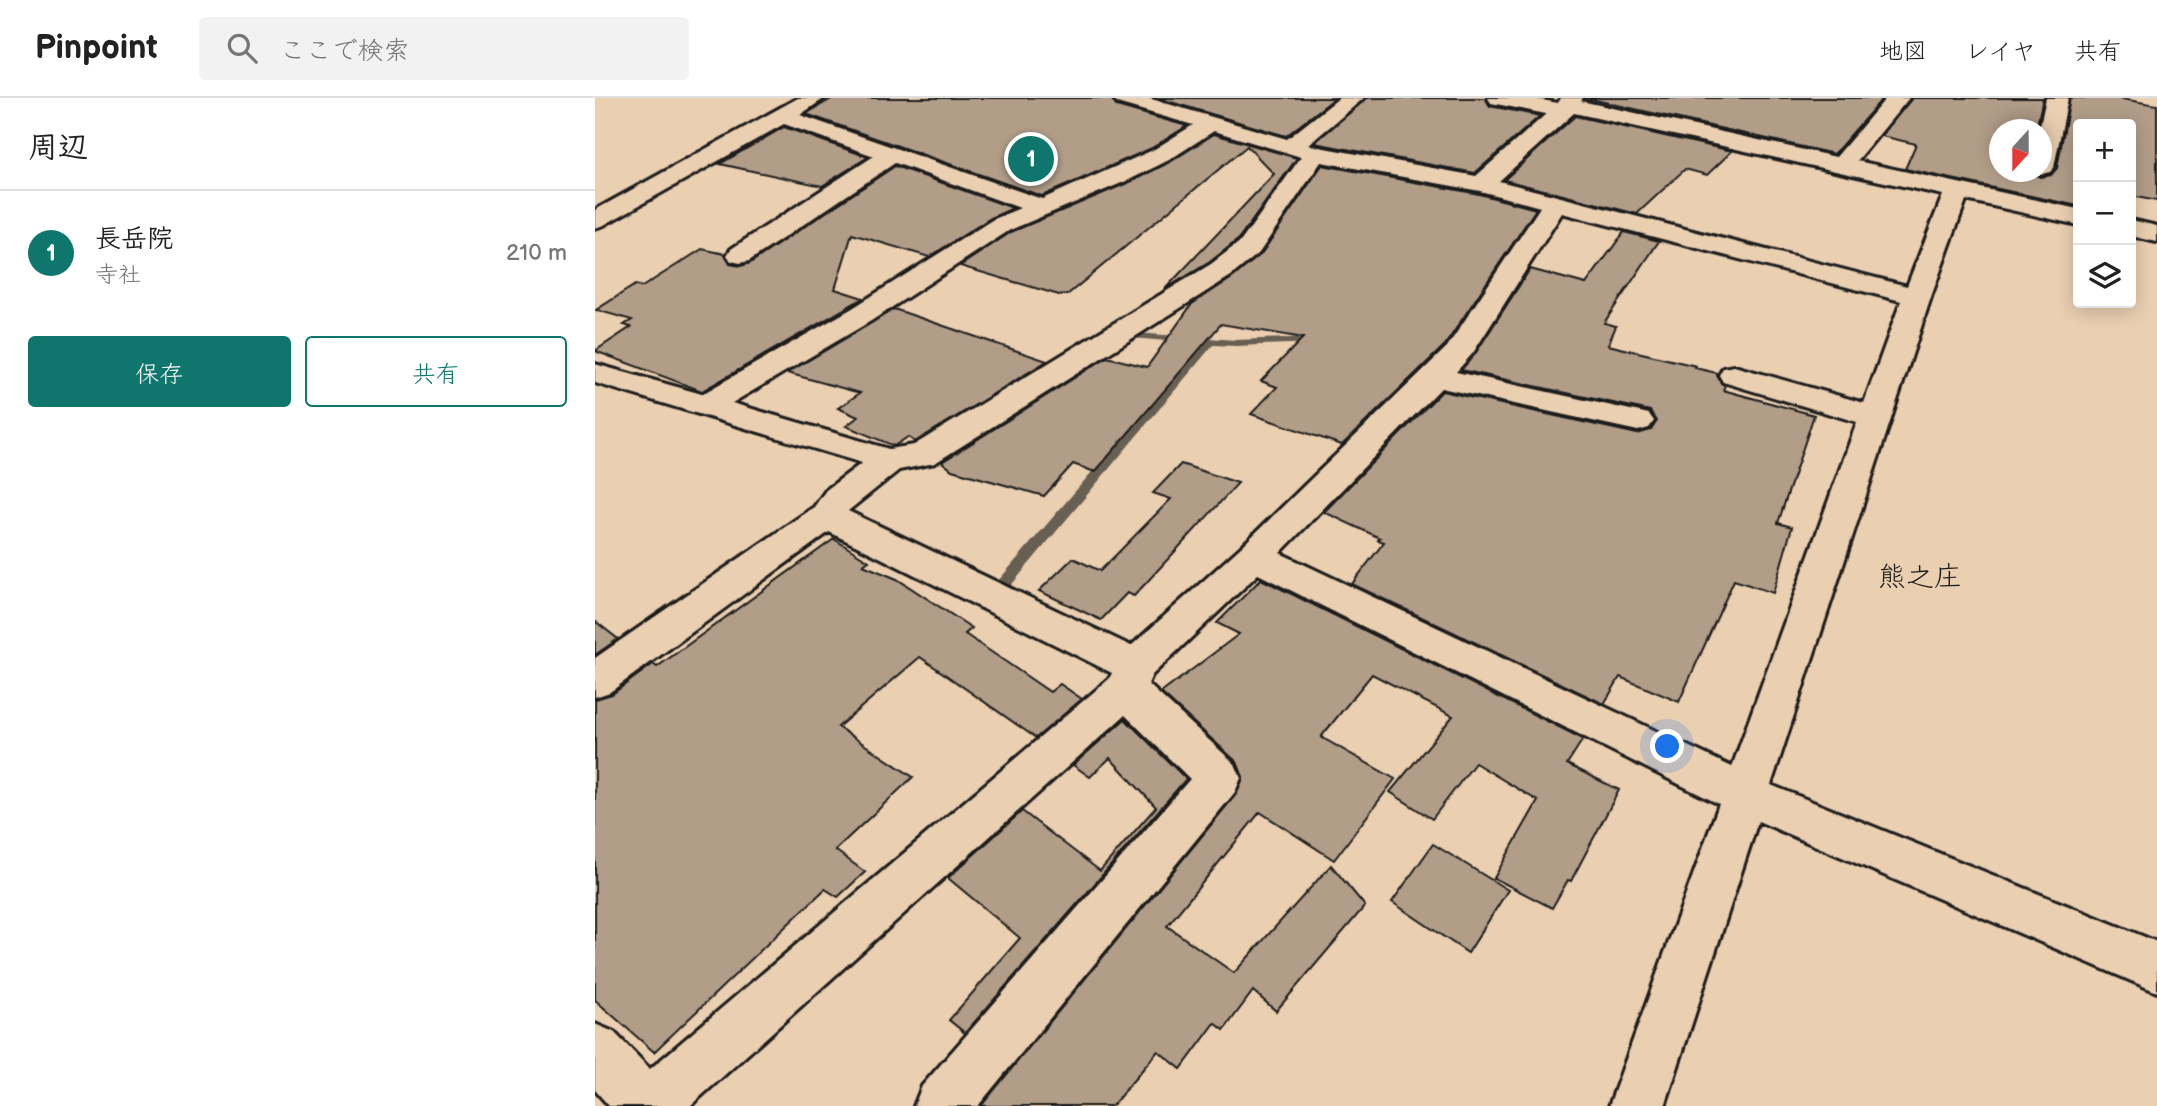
<!DOCTYPE html>
<html lang="ja">
<head>
<meta charset="utf-8">
<style>
  :root { --surface:#fff; --page:#f2f2f2; --text:#222; --muted:#767676; --line:#e0e0e0; --accent:#0f766e }
  body { margin:0; font-family:"Balsamiq Sans","Klee One",sans-serif; background:var(--page); color:var(--text) }
  .controls { position:absolute; right:21px; top:21px; display:grid; overflow:hidden; border-radius:7px; box-shadow:0 4px 18px #0003 }
  .controls button { width:63px; height:63px; display:grid; place-items:center; padding:0; border:0; border-bottom:2px solid var(--line); background:var(--surface); color:var(--text); font:35px sans-serif }
  .compass { position:absolute; left:1394px; top:21px; width:63px; height:63px; border-radius:50%; background:var(--surface); box-shadow:0 4px 18px #0003; rotate:201deg }
  .you { position:absolute; left:1073px; top:649px; width:24px; height:24px; margin:-18px; border:5px solid #fff; border-radius:50%; background:#1a73e8; box-shadow:0 0 0 10px #1a73e833 }
  .badge { display:grid; place-items:center; width:46px; height:46px; border-radius:50%; background:var(--accent); color:#fff; font-size:23px; font-weight:700 }
  .pin { position:absolute; translate:-50% -50%; border:4px solid #fff; box-shadow:0 2px 7px #0006 }
  .list { margin:0; padding:0; list-style:none }
  h2 { display:flex; justify-content:space-between; align-items:center; height:91px; margin:0; padding:0 28px; font-size:30px }
  h2 small { font-size:23px; font-weight:400; color:var(--muted) }
  .list li { display:grid; grid-template-columns:46px 1fr auto; gap:21px; align-items:center; box-sizing:border-box; height:126px; padding:0 28px; border-top:2px solid var(--line) }
  .list b { display:block; font-size:26px; white-space:nowrap }
  .list p { margin:0; font-size:23px; white-space:nowrap; color:var(--muted) }
  .list em { font-size:23px; font-style:normal; color:var(--muted) }
  .actions { display:flex; gap:14px; padding:21px 28px }
  .actions a { flex:1; padding:16px 0; border:2px solid var(--accent); border-radius:7px; text-align:center; font-size:24px; color:var(--accent) }
  .actions .main { background:var(--accent); color:#fff }
  .icon { flex:none; width:38px; height:38px; fill:none; stroke:currentColor; stroke-width:2; stroke-linecap:round; stroke-linejoin:round }
  .map { position:relative; flex:none; width:1562px; height:1008px; overflow:hidden }
  header { display:flex; align-items:center; gap:42px; box-sizing:border-box; height:98px; padding:0 35px; background:var(--surface); border-bottom:2px solid var(--line) }
  header strong { font-size:33px }
  nav { display:flex; gap:38px; margin-inline-start:auto; font-size:24px }
  .search { width:490px; height:63px; background:var(--page); display:flex; align-items:center; gap:18px; box-sizing:border-box; padding:0 24px; border-radius:7px; color:var(--muted); font-size:26px }
  main { display:flex }
  aside { flex:1; background:var(--surface) }
  .map>svg:first-child { display:block }
</style>
</head>
<body>
<header>
<strong>Pinpoint</strong>
<div class="search"><svg class="icon" aria-label="search" viewBox="0 0 24 24"><circle cx="10" cy="10" r="6"/><path d="M15 15l6 6"/></svg>ここで検索</div>
<nav><a>地図</a><a>レイヤ</a><a>共有</a></nav>
</header>
<main>
<aside>
<h2>周辺<small></small></h2>
<ul class="list">
<li><span class="badge">1</span><div><b>長岳院</b><p>寺社</p></div><em>210 m</em></li>
</ul>
<div class="actions"><a class="main">保存</a><a>共有</a></div>
</aside>
<div class="map">
<svg width="1562" height="1008" viewBox="0 0 1562 1008">
  <rect width="100%" height="100%" fill="#eacfb1"/>
  <filter id="ink" filterUnits="userSpaceOnUse"><feTurbulence type="fractalNoise" baseFrequency=".0143" numOctaves="2"/><feDisplacementMap in="SourceGraphic" scale="14" xChannelSelector="R" yChannelSelector="G"/><feConvolveMatrix kernelMatrix="1 2 1 2 8 2 1 2 1" color-interpolation-filters="sRGB"/></filter>
  <g filter="url(#ink)">
    <g fill="none" stroke-linecap="round" stroke-linejoin="round">
      <g fill="#685e53" fill-rule="evenodd">
        <path d="M 1316,87 L 1348,94 L 1350,96 L 1345,99 L 1313,92 L 1313,88 Z"/>
        <path d="M 1377,100 L 1437,114 L 1439,116 L 1434,119 L 1374,105 L 1372,103 Z"/>
        <path d="M 1536,135 L 1562,141 L 1562,147 L 1536,141 Z"/>
        <path d="M 541,235 L 641,242 L 722,239 L 727,242 L 722,245 L 641,248 L 618,247 L 413,491 L 403,491 L 401,487 L 403,483 L 607,246 L 537,240 L 537,236 Z"/>
      </g>
    </g>
    <g fill="#b19d88" stroke="#1c1c1c" stroke-width="2">
      <path d="M 238,0 L 516,0 L 521,8 L 592,28 L 557,50 L 447,98 L 211,16 Z"/>
      <path d="M 562,0 L 740,0 L 691,38 Z"/>
      <path d="M 772,0 L 890,0 L 895,8 L 945,18 L 880,75 L 719,45 Z"/>
      <path d="M 991,0 L 1288,0 L 1239,56 Z"/>
      <path d="M 1317,0 L 1448,0 L 1441,32 L 1404,32 L 1404,74 L 1436,74 L 1446,79 L 1456,77 L 1462,70 L 1475,0 L 1521,0 L 1562,7 L 1562,103 L 1536,98 L 1536,26 L 1483,26 L 1483,108 L 1310,71 L 1321,46 L 1286,38 Z"/>
      <path d="M 980,18 L 1137,53 L 1112,77 L 1090,71 L 1042,116 L 909,82 Z"/>
      <path d="M 189,29 L 273,59 L 227,88 L 125,66 Z"/>
      <path d="M 619,36 L 702,60 L 644,141 L 615,164 L 570,191 L 679,76 L 652,48 L 472,197 L 464,197 L 365,168 L 416,134 L 537,83 L 575,64 Z"/>
      <path d="M 727,67 L 884,96 L 941,111 L 850,247 L 747,347 L 656,316 L 682,289 L 666,283 L 708,240 L 626,226 L 500,374 L 478,366 L 449,398 L 357,372 L 347,364 L 512,259 L 552,269 L 597,206 L 637,180 L 666,156 Z"/>
      <path d="M 300,68 L 418,110 L 396,120 L 334,159 L 257,136 L 240,191 L 268,200 L 107,293 L 0,253 L 36,229 L 29,227 L 37,222 L 1,212 L 40,187 L 47,189 L 107,151 L 130,156 L 135,166 L 146,168 L 155,165 Z"/>
      <path d="M 1029,134 L 1064,143 L 1009,225 L 1021,228 L 1013,247 L 1101,268 L 1100,270 L 1122,275 L 1126,285 L 1130,287 L 1128,292 L 1219,317 L 1183,425 L 1197,429 L 1178,495 L 1139,482 L 1084,604 L 1025,579 L 1009,606 L 757,486 L 789,444 L 783,442 L 785,440 L 729,414 L 847,293 L 1042,336 L 1056,332 L 1062,323 L 1055,313 L 866,272 L 880,256 L 935,171 L 991,186 Z"/>
      <path d="M 299,211 L 452,263 L 320,344 L 313,339 L 299,348 L 251,328 L 263,319 L 243,310 L 265,295 L 192,275 Z"/>
      <path d="M 586,366 L 643,385 L 539,498 L 532,495 L 506,522 L 444,493 L 478,460 L 505,473 L 576,401 L 558,395 Z"/>
      <path d="M 239,441 L 274,463 L 268,467 L 302,481 L 377,530 L 370,536 L 455,594 L 465,586 L 487,601 L 441,640 L 325,559 L 243,629 L 318,679 L 240,752 L 270,774 L 243,799 L 230,791 L 59,954 L 0,902 L 0,601 L 17,596 L 58,566 L 62,569 Z"/>
      <path d="M 666,481 L 988,641 L 972,666 L 1024,692 L 976,783 L 973,782 L 957,810 L 899,780 L 943,703 L 880,665 L 837,721 L 795,694 L 858,618 L 777,576 L 726,639 L 800,681 L 739,762 L 665,714 L 572,828 L 639,875 L 736,767 L 770,808 L 681,913 L 658,893 L 629,932 L 620,925 L 586,971 L 563,953 L 517,1008 L 386,1008 L 642,695 L 648,679 L 642,664 L 566,595 L 644,536 L 622,525 Z"/>
      <path d="M 0,523 L 23,541 L 0,557 Z"/>
      <path d="M 530,621 L 591,681 L 370,935 L 354,922 L 425,840 L 353,780 L 427,713 L 505,773 L 561,709 L 515,660 L 495,679 L 478,667 Z"/>
      <path d="M 838,746 L 913,792 L 873,855 L 797,804 Z"/>
    </g>
    <g fill="none" stroke-linecap="round" stroke-linejoin="round">
      <defs>
        <g id="minor">
          <path d="M 203,0 L 230,0 L 205,17 L 447,101 L 558,52 L 598,27 L 522,5 L 519,0 L 553,0 L 692,41 L 744,0 L 769,0 L 713,47 L 881,78 L 951,16 L 896,5 L 893,0 L 936,0 L 963,5 L 966,0 L 988,0 L 986,3 L 1241,59 L 1291,0 L 1314,0 L 1262,63 L 1483,111 L 1483,127 L 1371,102 L 1336,199 L 1176,687 L 1562,844 L 1562,894 L 1163,723 L 1070,1008 L 1014,1008 L 1124,706 L 663,476 L 557,577 L 553,586 L 640,666 L 646,680 L 640,694 L 383,1008 L 319,1008 L 327,988 L 595,681 L 530,617 L 95,1008 L 14,1008 L 0,992 L 0,926 L 19,934 L 55,971 L 514,581 L 517,575 L 234,434 L 15,594 L 0,599 L 0,560 L 219,409 L 231,392 L 267,365 L 0,285 L 0,266 L 107,296 L 256,211 L 397,122 L 425,110 L 300,65 L 154,163 L 145,165 L 136,163 L 132,157 L 136,151 L 279,58 L 189,26 L 9,127 L 0,130 L 0,112 ZM 979,15 L 1348,97 L 1312,188 L 904,83 ZM 619,33 L 706,59 L 646,143 L 616,166 L 319,347 L 294,351 L 137,305 L 276,223 L 415,132 L 536,81 L 574,62 ZM 726,64 L 885,93 L 945,109 L 852,249 L 646,449 L 536,548 L 253,413 L 304,372 L 340,365 L 636,178 L 664,155 ZM 967,115 L 1306,203 L 1269,305 L 1139,268 L 1128,270 L 1124,277 L 1128,284 L 1262,324 L 1137,669 L 685,455 L 846,290 L 1043,333 L 1054,330 L 1059,323 L 1054,316 L 861,274 L 878,255 Z"/>
          <path d="M 1451,0 L 1473,0 L 1459,69 L 1455,74 L 1447,76 L 1438,74 L 1447,74 L 1447,32 L 1444,32 Z"/>
          <path d="M 1536,122 L 1562,128 L 1562,144 L 1536,138 Z"/>
        </g>
      </defs>
      <use href="#minor" stroke="#1c1c1c" stroke-width="6"/>
      <use href="#minor" fill="#eacfb1" fill-rule="evenodd"/>
    </g>
  </g>
  <g text-anchor="middle" stroke-width="5" stroke-linejoin="round" paint-order="stroke">
    <g font-size="28" fill="#1c1c1c" stroke="#eacfb1">
      <text x="1325" y="488">熊之庄</text>
    </g>
  </g>
</svg>
<div class="controls">
<button>+</button>
<button>−</button>
<button><svg class="icon" aria-label="layers" viewBox="0 0 24 24"><path d="M12 4l9 5-9 5-9-5zM3 14l9 5 9-5"/></svg></button>
</div>
<svg class="compass" viewBox="-18 -18 36 36"><path d="M0-13l5 13h-10z" fill="#e53935"/><path d="M0 13l5-13h-10z" fill="#767676"/></svg>
<div class="you"></div>
<div class="pin badge" style="left:436px;top:61px">1</div>
</div>
</main>
</body>
</html>
